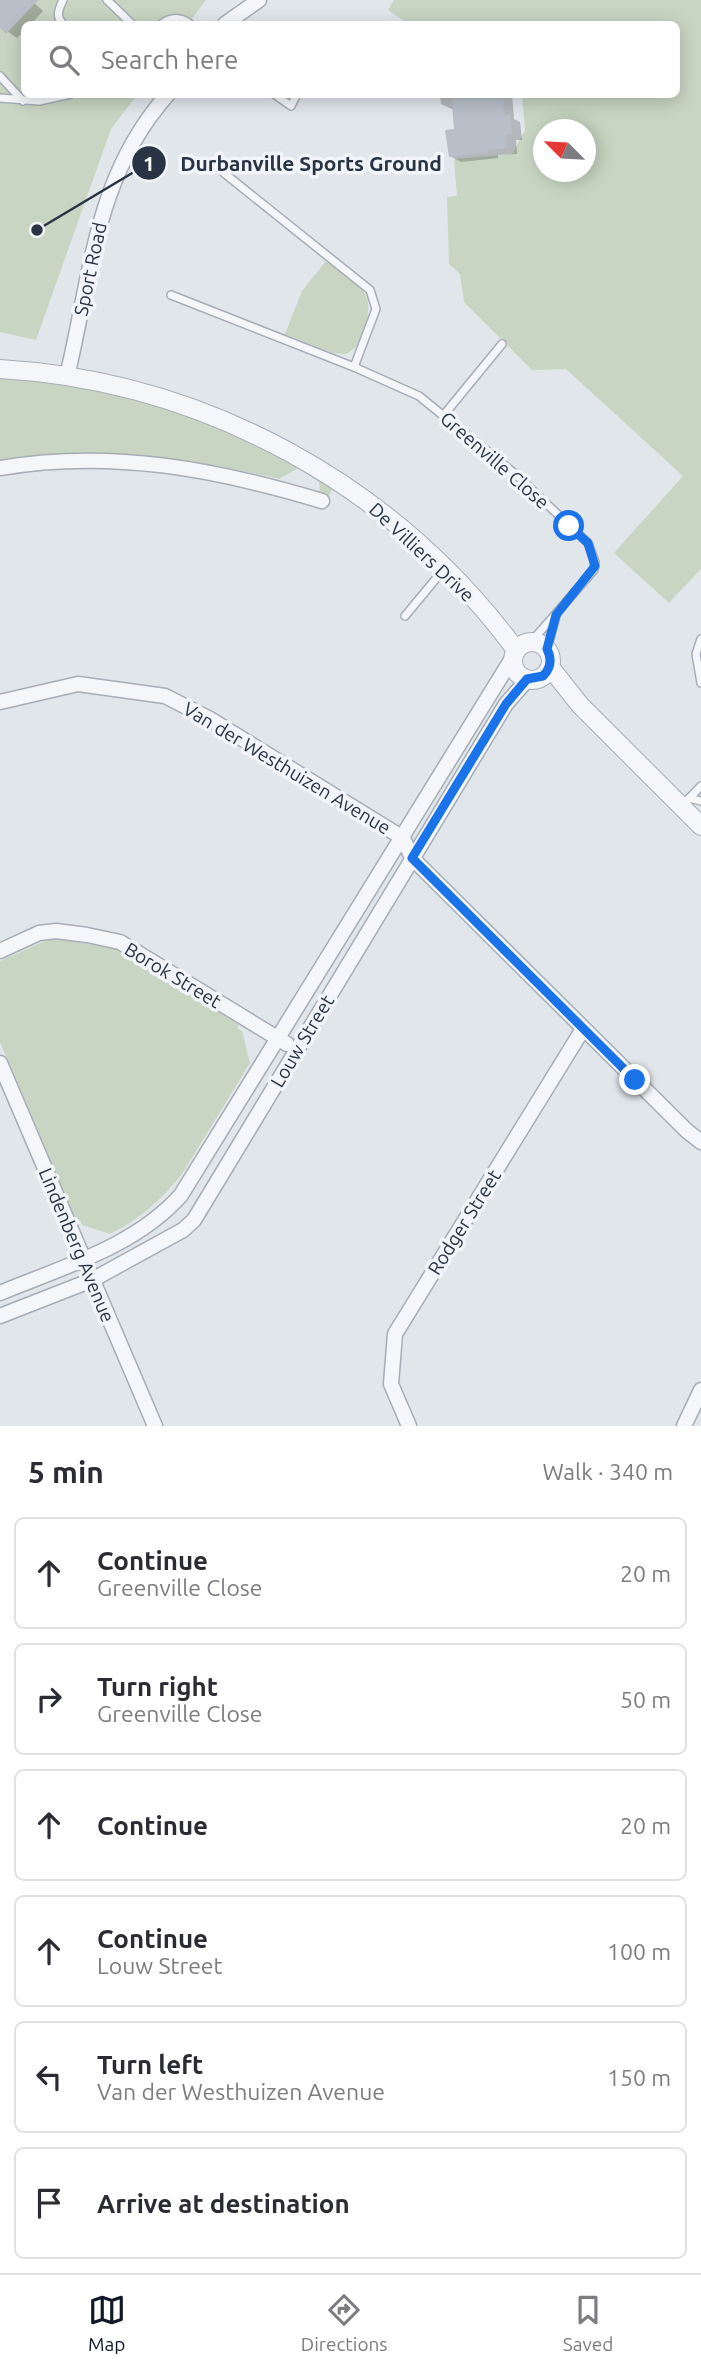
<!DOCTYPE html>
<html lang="en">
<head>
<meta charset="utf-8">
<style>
  :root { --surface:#fff; --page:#f7f7f7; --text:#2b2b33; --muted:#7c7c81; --line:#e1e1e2; --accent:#111827 }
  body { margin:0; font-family:Ubuntu,sans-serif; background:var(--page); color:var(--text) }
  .compass { position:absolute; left:533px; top:119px; width:63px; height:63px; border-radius:50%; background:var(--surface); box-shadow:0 4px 18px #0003; rotate:294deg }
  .stop { position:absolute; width:21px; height:21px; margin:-16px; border:5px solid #1a73e8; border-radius:50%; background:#fff }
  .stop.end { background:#1a73e8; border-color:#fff; box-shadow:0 2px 7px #0008 }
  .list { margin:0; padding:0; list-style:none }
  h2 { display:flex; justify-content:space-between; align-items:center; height:91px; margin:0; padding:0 28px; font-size:30px }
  h2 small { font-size:23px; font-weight:400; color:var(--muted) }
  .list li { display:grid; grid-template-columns:46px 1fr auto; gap:21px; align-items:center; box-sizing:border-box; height:112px; margin:0 14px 14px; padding:0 14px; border:2px solid var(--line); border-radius:10px }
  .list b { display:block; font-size:26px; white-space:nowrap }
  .list p { margin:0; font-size:23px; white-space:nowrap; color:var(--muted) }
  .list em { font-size:23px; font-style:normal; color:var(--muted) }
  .icon { flex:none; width:38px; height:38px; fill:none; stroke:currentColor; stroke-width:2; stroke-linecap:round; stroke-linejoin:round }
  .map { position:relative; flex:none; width:701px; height:1426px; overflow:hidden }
  .search { position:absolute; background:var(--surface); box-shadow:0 4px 18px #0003; left:21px; right:21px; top:21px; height:77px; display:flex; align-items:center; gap:18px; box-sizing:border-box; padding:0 24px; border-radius:10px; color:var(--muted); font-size:26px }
  .sheet { height:847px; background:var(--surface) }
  nav { display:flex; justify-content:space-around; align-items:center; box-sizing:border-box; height:98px; border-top:2px solid var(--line); background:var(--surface); font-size:19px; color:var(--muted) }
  nav a { display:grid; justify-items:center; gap:4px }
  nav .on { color:var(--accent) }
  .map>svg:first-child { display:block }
</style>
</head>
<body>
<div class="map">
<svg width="701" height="1426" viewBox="0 0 701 1426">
  <rect width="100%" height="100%" fill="#e1e6eb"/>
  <g fill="#c8d5c2" fill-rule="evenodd">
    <path d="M 0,0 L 206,0 L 188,24 L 24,24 L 24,94 L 137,95 L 111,129 L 36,340 L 0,332 Z"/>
    <path d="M 394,0 L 701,0 L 701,569 L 669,603 L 614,553 L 683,476 L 566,369 L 532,370 L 464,302 L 460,274 L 449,264 L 447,197 L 457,196 L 454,159 L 512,154 L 525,130 L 522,95 L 676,94 L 676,24 L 408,24 L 388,10 ZM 544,130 L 586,130 L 586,172 L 544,172 Z"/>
    <path d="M 326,261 C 357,286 379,289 363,332 C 359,342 356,349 346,354 L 333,353 L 285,334 L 302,291 Z"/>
    <path d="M 0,378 C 86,378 188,406 264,445 C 288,457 311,472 334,486 L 328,497 L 320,493 L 319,482 L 298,468 L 279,479 C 187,457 93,444 0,462 Z"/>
    <path d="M 52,938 L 116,949 L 239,1025 L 237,1028 L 242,1031 L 250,1063 L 182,1174 C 162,1199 139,1220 110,1234 L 82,1225 L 80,1220 L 76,1221 L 0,1042 L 0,961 Z"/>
  </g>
  <g fill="#0003">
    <path d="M 0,0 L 31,0 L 43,11 L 31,24 L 24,24 L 24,31 L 17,38 L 0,26 Z"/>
    <path d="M 440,94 L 512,94 L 514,119 L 520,122 L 522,140 L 516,140 L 517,154 L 498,155 L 498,158 L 461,162 L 450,156 L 456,131 L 454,110 L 441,104 Z"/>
  </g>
  <g fill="#b8bfc9">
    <path d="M 0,0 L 38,0 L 6,34 L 0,28 Z"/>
    <path d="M 451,94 L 503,94 L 504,115 L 510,114 L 512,134 L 506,135 L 507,148 L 488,150 L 488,153 L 449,157 L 445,130 L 454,129 Z"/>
  </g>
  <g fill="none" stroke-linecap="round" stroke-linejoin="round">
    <defs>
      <g id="service">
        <path d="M 107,0 L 132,24"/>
        <path d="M 63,24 C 55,16 59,9 63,0"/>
        <path d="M 161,24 C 171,17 181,17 190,24"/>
        <path d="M 0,76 L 23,101"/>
        <path d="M 274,94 L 291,106 L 297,94"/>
        <path d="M 0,98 L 39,101 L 71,94"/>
        <path d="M 224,173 L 370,290 L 376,309 L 354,367"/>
        <path d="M 171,295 L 354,367 L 419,396 L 514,473 L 588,543 L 595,562 L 594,570 L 531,642"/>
        <path d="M 443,416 L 502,344"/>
        <path d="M 405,616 L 444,569"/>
        <path d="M 701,639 L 696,654 L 701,683"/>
        <path d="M 547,649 L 556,616"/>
        <path d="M 689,798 L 701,801"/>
        <path d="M 682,806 L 701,786"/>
      </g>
      <g id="minor">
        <path d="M 225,24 L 259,0"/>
        <path d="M 67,376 C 92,274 94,177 168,94"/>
        <path d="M 0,468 C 110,449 216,469 322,501"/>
        <path d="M 0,702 L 78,684 L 165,696 L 210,719 L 403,838 L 412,858 L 687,1131 L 701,1142"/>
        <path d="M 0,951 L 39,933 L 56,931 L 87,935 L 120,942 L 287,1044"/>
        <path d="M 0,1063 L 155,1426"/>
        <path d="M 0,1293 C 62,1267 135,1247 181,1195 L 513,657"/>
        <path d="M 0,1316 L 92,1280 L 183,1230 L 194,1220 L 506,704 L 528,679"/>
        <path d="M 409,1426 L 391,1384 L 395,1334 L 583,1029"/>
        <path d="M 684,1426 L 701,1390"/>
      </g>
      <g id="tertiary">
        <path d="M 0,369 C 205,381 394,485 516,650"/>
        <circle cx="532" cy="661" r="19"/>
        <path d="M 550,667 L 580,705 L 701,826"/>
      </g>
    </defs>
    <use href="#service" stroke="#a6adb6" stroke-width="10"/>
    <use href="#minor" stroke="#a6adb6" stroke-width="17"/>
    <use href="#tertiary" stroke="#a6adb6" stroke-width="20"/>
    <use href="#service" stroke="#f4f6f9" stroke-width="7"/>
    <use href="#minor" stroke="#f4f6f9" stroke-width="14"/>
    <use href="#tertiary" stroke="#f4f6f9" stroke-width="18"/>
  </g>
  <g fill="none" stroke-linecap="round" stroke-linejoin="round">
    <path stroke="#1a73e8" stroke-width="9" d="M 569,526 L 588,543 L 595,566 L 556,615 L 547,649 C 552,659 551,668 543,676 L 527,679 L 506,704 L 412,858 L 635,1080"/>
  </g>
  <g text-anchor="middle" stroke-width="7" stroke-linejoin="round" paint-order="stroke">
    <g font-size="19" fill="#283444" stroke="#f1f4f8">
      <text transform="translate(90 269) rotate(-78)" y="7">Sport Road</text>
      <text transform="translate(495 460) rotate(41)" y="7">Greenville Close</text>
      <text transform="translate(422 552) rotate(43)" y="7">De Villiers Drive</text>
      <text transform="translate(287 768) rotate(31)" y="7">Van der Westhuizen Avenue</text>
      <text transform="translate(173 975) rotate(31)" y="7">Borok Street</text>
      <text transform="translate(302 1041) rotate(-59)" y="7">Louw Street</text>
      <text transform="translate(464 1222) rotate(-58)" y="7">Rodger Street</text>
      <text transform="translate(77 1245) rotate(67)" y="7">Lindenberg Avenue</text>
    </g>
  </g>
  <path fill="none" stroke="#283444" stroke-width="2.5" d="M37 230L149 163"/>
  <g fill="#283444" stroke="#f1f4f8" stroke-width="2.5">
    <circle cx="37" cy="230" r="7"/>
    <circle cx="149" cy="163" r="18"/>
  </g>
  <g font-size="21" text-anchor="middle" font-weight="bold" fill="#fff">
    <text x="149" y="171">1</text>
  </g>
  <g font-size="21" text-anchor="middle" font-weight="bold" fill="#283444" stroke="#f1f4f8" stroke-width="7" stroke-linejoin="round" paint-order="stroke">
    <text x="311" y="171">Durbanville Sports Ground</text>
  </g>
</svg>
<svg class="compass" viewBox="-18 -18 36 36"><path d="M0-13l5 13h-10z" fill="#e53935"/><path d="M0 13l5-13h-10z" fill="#7c7c81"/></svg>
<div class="stop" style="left:569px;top:526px"></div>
<div class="stop end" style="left:635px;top:1080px"></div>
<div class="search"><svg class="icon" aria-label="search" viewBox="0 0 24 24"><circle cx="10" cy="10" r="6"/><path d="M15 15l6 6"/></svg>Search here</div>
</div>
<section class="sheet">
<h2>5 min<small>Walk · 340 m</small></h2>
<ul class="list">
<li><svg class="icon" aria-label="ahead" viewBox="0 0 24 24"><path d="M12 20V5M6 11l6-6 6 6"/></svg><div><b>Continue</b><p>Greenville Close</p></div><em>20 m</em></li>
<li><svg class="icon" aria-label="right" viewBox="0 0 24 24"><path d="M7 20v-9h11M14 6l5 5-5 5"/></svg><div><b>Turn right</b><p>Greenville Close</p></div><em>50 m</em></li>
<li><svg class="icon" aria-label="ahead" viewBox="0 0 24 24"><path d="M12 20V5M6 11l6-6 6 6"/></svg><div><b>Continue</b></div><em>20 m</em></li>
<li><svg class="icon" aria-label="ahead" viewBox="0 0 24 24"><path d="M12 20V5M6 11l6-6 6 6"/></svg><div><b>Continue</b><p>Louw Street</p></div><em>100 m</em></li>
<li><svg class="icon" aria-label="left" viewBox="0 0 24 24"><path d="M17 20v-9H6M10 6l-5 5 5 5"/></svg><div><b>Turn left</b><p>Van der Westhuizen Avenue</p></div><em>150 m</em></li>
<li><svg class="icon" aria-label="arrive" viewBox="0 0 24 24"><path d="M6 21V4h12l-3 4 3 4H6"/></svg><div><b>Arrive at destination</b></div></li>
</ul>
</section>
<nav>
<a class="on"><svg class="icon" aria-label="map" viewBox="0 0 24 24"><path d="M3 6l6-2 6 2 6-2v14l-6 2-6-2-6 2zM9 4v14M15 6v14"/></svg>Map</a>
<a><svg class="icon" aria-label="directions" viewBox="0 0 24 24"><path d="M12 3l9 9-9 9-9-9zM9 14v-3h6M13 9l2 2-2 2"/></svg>Directions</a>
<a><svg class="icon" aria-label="saved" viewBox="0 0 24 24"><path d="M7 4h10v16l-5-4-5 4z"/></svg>Saved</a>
</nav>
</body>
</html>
